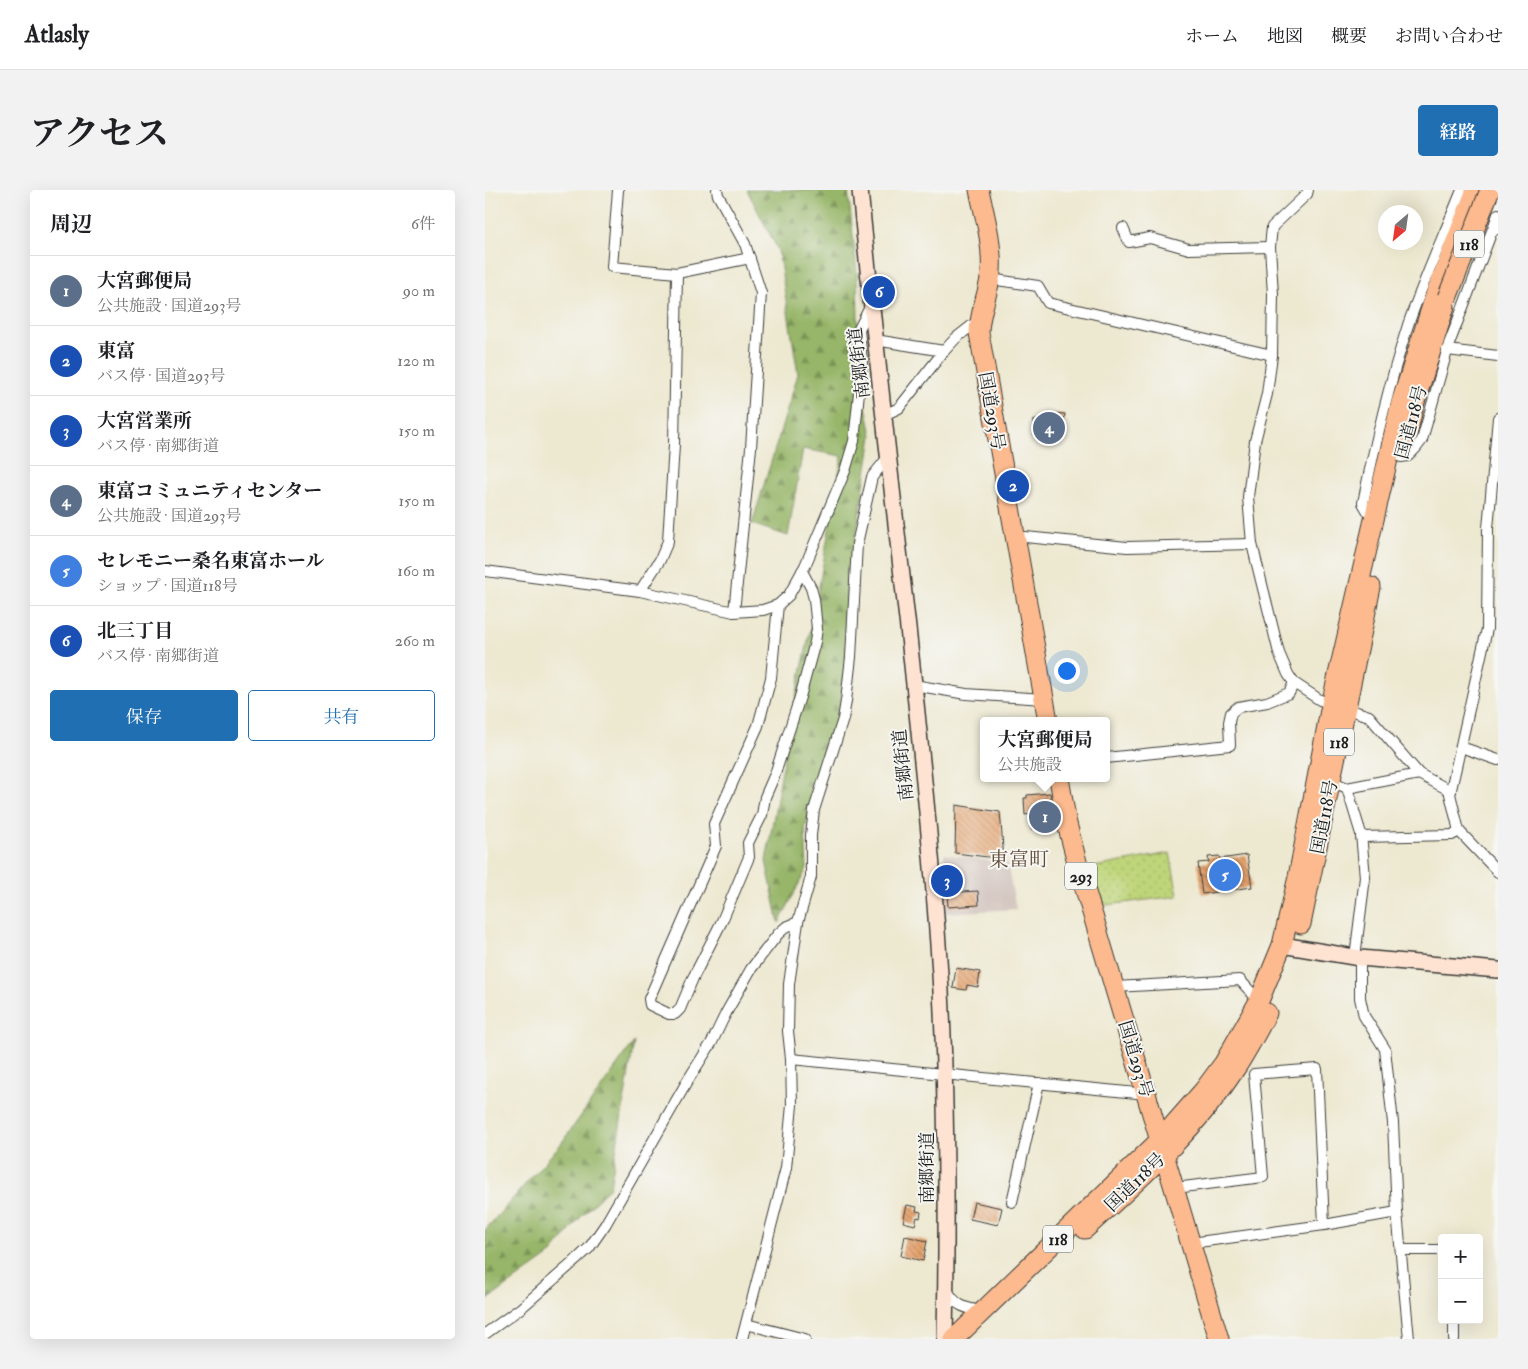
<!DOCTYPE html>
<html lang="ja">
<head>
<meta charset="utf-8">
<style>
  :root { --surface:#fff; --page:#f2f2f2; --text:#202124; --muted:#757577; --line:#e0e0e0; --accent:#1f6fb2 }
  body { margin:0; font-family:"IM FELL Double Pica","Noto Serif JP",serif; background:var(--page); color:var(--text) }
  .controls { position:absolute; right:15px; bottom:15px; display:grid; overflow:hidden; border-radius:5px; box-shadow:0 5px 20px #0002 }
  .controls button { width:45px; height:45px; display:grid; place-items:center; padding:0; border:0; border-bottom:1px solid var(--line); background:var(--surface); color:var(--text); font:25px sans-serif }
  .compass { position:absolute; left:893px; top:15px; width:45px; height:45px; border-radius:50%; background:var(--surface); box-shadow:0 5px 20px #0002; rotate:209deg }
  .you { position:absolute; left:581px; top:480px; width:18px; height:18px; margin:-12px; border:4px solid #fff; border-radius:50%; background:#1a73e8; box-shadow:0 0 0 8px #1a73e833 }
  .badge { display:grid; place-items:center; width:32px; height:32px; border-radius:50%; background:var(--accent); color:#fff; font-size:16px; font-weight:700 }
  .pin { position:absolute; translate:-50% -50%; border:2px solid #fff; box-shadow:0 1px 5px #0006 }
  .popup { position:absolute; left:495px; top:527px; width:130px; height:65px; box-sizing:border-box; display:grid; place-content:center; border-radius:5px; background:var(--surface); filter:drop-shadow(0 1px 4px #0005); font-size:16px; white-space:nowrap; color:var(--muted) }
  .popup b { font-size:19px; color:var(--text) }
  .popup::after { content:''; position:absolute; left:50%; top:100%; margin-left:-10px; border:10px solid transparent; border-top-color:var(--surface) }
  .list { margin:0; padding:0; list-style:none }
  h2 { display:flex; justify-content:space-between; align-items:center; height:65px; margin:0; padding:0 20px; font-size:21px }
  h2 small { font-size:16px; font-weight:400; color:var(--muted) }
  .list li { display:grid; grid-template-columns:32px 1fr auto; gap:15px; align-items:center; box-sizing:border-box; height:70px; padding:0 20px; border-top:1px solid var(--line) }
  .list b { display:block; font-size:19px; white-space:nowrap }
  .list p { margin:0; font-size:16px; white-space:nowrap; color:var(--muted) }
  .list em { font-size:16px; font-style:normal; color:var(--muted) }
  .actions { display:flex; gap:10px; padding:15px 20px }
  .actions a { flex:1; padding:11px 0; border:1px solid var(--accent); border-radius:5px; text-align:center; font-size:18px; color:var(--accent) }
  .actions .main { background:var(--accent); color:#fff }
  .map { position:relative; flex:none; width:1013px; height:1149px; overflow:hidden; border-radius:5px }
  header { display:flex; align-items:center; gap:30px; box-sizing:border-box; height:70px; padding:0 25px; background:var(--surface); border-bottom:1px solid var(--line) }
  header strong { font-size:24px }
  nav { display:flex; gap:28px; margin-inline-start:auto; font-size:18px }
  .intro { display:flex; align-items:center; justify-content:space-between; box-sizing:border-box; height:120px; padding:0 30px }
  h1 { margin:0; font-size:35px }
  .button { padding:12px 22px; border-radius:5px; background:var(--accent); color:#fff; font-size:18px; font-weight:700 }
  main { display:flex; gap:30px; padding:0 30px }
  aside { flex:1; background:var(--surface); border-radius:5px; box-shadow:0 5px 20px #0002 }
  .map>svg:first-child { display:block }
</style>
</head>
<body>
<header>
<strong>Atlasly</strong>
<nav><a>ホーム</a><a>地図</a><a>概要</a><a>お問い合わせ</a></nav>
</header>
<div class="intro"><h1>アクセス</h1><a class="button">経路</a></div>
<main>
<aside>
<h2>周辺<small>6件</small></h2>
<ul class="list">
<li><span class="badge" style="background:#5c6f8a">1</span><div><b>大宮郵便局</b><p>公共施設 · 国道293号</p></div><em>90 m</em></li>
<li><span class="badge" style="background:#1a4fb4">2</span><div><b>東富</b><p>バス停 · 国道293号</p></div><em>120 m</em></li>
<li><span class="badge" style="background:#1a4fb4">3</span><div><b>大宮営業所</b><p>バス停 · 南郷街道</p></div><em>150 m</em></li>
<li><span class="badge" style="background:#5c6f8a">4</span><div><b>東富コミュニティセンター</b><p>公共施設 · 国道293号</p></div><em>150 m</em></li>
<li><span class="badge" style="background:#3f7fe0">5</span><div><b>セレモニー桑名東富ホール</b><p>ショップ · 国道118号</p></div><em>160 m</em></li>
<li><span class="badge" style="background:#1a4fb4">6</span><div><b>北三丁目</b><p>バス停 · 南郷街道</p></div><em>260 m</em></li>
</ul>
<div class="actions"><a class="main">保存</a><a>共有</a></div>
</aside>
<div class="map">
<svg width="1013" height="1149" viewBox="0 0 1013 1149">
  <defs>
    <pattern id="forest-firs" width="22" height="20" patternUnits="userSpaceOnUse" patternTransform="scale(1.25)"><rect width="22" height="20" fill="#97b669"/><path d="M5 1l3.5 6h-7zM16 11l3.5 6h-7z" fill="#7a9356"/></pattern>
    <pattern id="park-dots" width="8" height="8" patternUnits="userSpaceOnUse" patternTransform="scale(1.25)"><rect width="8" height="8" fill="#bfd579"/><path d="M2 2h.1M6 6h.1" fill="none" stroke="#a4b668" stroke-width="1.8" stroke-linecap="round"/></pattern>
    <pattern id="building-back-hatch" width="6" height="6" patternUnits="userSpaceOnUse" patternTransform="scale(1.25)"><rect width="6" height="6" fill="#e6a46f"/><path d="M-1 5l2 2M0 0l6 6M5-1l2 2" fill="none" stroke="#ba855a"/></pattern>
  </defs>
  <rect width="100%" height="100%" fill="#f6f6f2"/>
  <filter id="ink" filterUnits="userSpaceOnUse"><feTurbulence type="fractalNoise" baseFrequency=".02" numOctaves="2"/><feDisplacementMap in="SourceGraphic" scale="10" xChannelSelector="R" yChannelSelector="G"/><feConvolveMatrix kernelMatrix="1 2 1 2 8 2 1 2 1" color-interpolation-filters="sRGB"/></filter>
  <filter id="wash" filterUnits="userSpaceOnUse"><feTurbulence type="fractalNoise" baseFrequency=".0096" numOctaves="4" result="noise"/><feDisplacementMap in="SourceGraphic" scale="20" xChannelSelector="R" yChannelSelector="G"/><feGaussianBlur stdDeviation="1.12" result="paint"/><feColorMatrix in="noise" values="0 0 0 0 0 0 0 0 0 0 0 0 0 0 0 0 0 1.4 0 .05"/><feComposite in="paint" operator="in"/></filter>
  <g filter="url(#wash)">
    <rect width="100%" height="100%" fill="#ede8d0"/>
    <path fill="#cfc0ba" d="M 459,664 L 522,673 L 531,719 L 461,723 Z"/>
    <g fill="url(#forest-firs)" stroke="#5a6942">
      <path d="M 262,0 L 363,0 L 372,84 L 374,182 L 387,246 L 364,390 L 361,469 L 354,529 L 332,586 L 320,640 L 322,678 L 294,733 L 281,671 L 306,529 L 330,419 L 357,266 L 318,259 L 303,346 L 267,334 L 313,184 L 293,60 Z"/>
      <path d="M 149,852 L 125,997 L 95,1028 L 65,1065 L 0,1112 L 0,1040 L 75,955 Z"/>
    </g>
    <path fill="url(#park-dots)" stroke="#6e784a" d="M 685,663 L 693,706 L 614,716 L 604,678 Z"/>
    <g id="blocks">
      <g fill="url(#building-back-hatch)">
        <path d="M 564,223 L 580,224 L 577,246 L 549,245 L 549,230 L 562,231 Z"/>
        <path d="M 565,603 L 566,610 L 570,609 L 572,638 L 546,639 L 545,624 L 540,625 L 539,608 L 542,608 L 542,605 Z"/>
        <path d="M 471,615 L 515,622 L 519,669 L 470,663 Z"/>
        <path d="M 762,665 L 767,697 L 717,704 L 713,673 L 724,672 L 723,667 L 734,666 L 735,669 Z"/>
        <path d="M 493,701 L 494,715 L 463,717 L 462,703 Z"/>
        <path d="M 471,778 L 495,782 L 493,797 L 482,795 L 481,800 L 468,798 Z"/>
        <path d="M 489,1012 L 517,1018 L 513,1035 L 485,1029 Z"/>
        <path d="M 422,1015 L 432,1017 L 431,1021 L 436,1022 L 435,1028 L 432,1027 L 430,1035 L 418,1032 Z"/>
        <path d="M 420,1046 L 442,1051 L 438,1071 L 416,1066 Z"/>
      </g>
    </g>
  </g>
  <g filter="url(#ink)">
    <use href="#blocks" fill-opacity="0" stroke="#3b3b37" stroke-width="1"/>
    <g fill="none" stroke-linecap="round" stroke-linejoin="round">
      <defs>
        <g id="street">
          <path d="M 133,0 L 127,77 L 192,83 L 265,68"/>
          <path d="M 232,0 L 233,5 L 260,54 L 276,103 L 266,258 L 249,422"/>
          <path d="M 823,0 L 822,4 L 787,37 L 785,57 L 788,104 L 787,165 L 782,204 L 770,251 L 763,307 L 767,354 L 794,463 L 803,484 L 809,493 L 835,510 L 884,526 L 934,584 L 966,601"/>
          <path d="M 638,38 L 644,52 L 665,48 L 704,59 L 785,57"/>
          <path d="M 1013,39 L 1010,33 L 1013,24"/>
          <path d="M 505,89 L 553,96 L 563,113 L 787,165"/>
          <path d="M 390,150 L 459,161"/>
          <path d="M 962,160 L 1013,166"/>
          <path d="M 399,225 L 414,218 L 459,161 L 471,148 L 494,130"/>
          <path d="M 1013,228 L 1003,338 L 1002,439 L 965,604 L 974,641 L 1013,682"/>
          <path d="M 916,267 L 923,266 L 931,258 L 937,250 L 964,154 L 1010,33"/>
          <path d="M 888,330 L 878,313 C 890,253 904,194 923,135 C 939,89 959,45 977,0"/>
          <path d="M 530,346 L 642,357 L 767,354"/>
          <path d="M 0,381 L 155,401 L 249,422 L 278,420 L 293,415 L 304,405 L 320,376 L 360,281 L 369,251 L 377,173 L 374,139 L 386,115"/>
          <path d="M 155,401 L 175,370 L 183,351 L 189,255 L 192,83"/>
          <path d="M 293,415 L 286,488 L 273,536 L 229,634 L 231,656 L 164,809 L 165,815 L 184,824 L 190,824 L 195,819 L 208,788 L 237,731 L 264,667 L 263,653 L 277,625 L 280,607 L 290,584 L 315,507 L 330,452 L 332,439 L 329,409 L 326,398 L 317,381"/>
          <path d="M 429,495 L 481,504 L 559,509"/>
          <path d="M 976,557 L 1013,570"/>
          <path d="M 621,568 L 745,555 L 744,532 L 746,523 L 753,517 L 782,512 L 804,503 L 809,493"/>
          <path d="M 846,591 L 862,598 L 876,644 L 880,687 L 870,767"/>
          <path d="M 862,598 L 934,584"/>
          <path d="M 876,647 L 967,645 L 974,641"/>
          <path d="M 875,768 L 875,808 L 879,826 L 900,859 L 908,933 L 912,1022 L 924,1149"/>
          <path d="M 630,797 L 755,790 L 774,811"/>
          <path d="M 306,869 L 662,904"/>
          <path d="M 690,998 L 778,987 L 769,884 L 832,879 L 839,1035"/>
          <path d="M 527,1012 L 554,893"/>
          <path d="M 706,1053 L 839,1035 L 912,1022"/>
          <path d="M 916,1060 L 957,1060"/>
          <path d="M 462,1099 C 469,1116 482,1119 498,1121"/>
          <path d="M 969,1130 L 969,1149"/>
          <path d="M 261,1134 L 320,1149"/>
          <path d="M 0,1144 L 36,1118 L 91,1070 L 104,1058 L 120,1035 L 203,890 L 227,852 L 241,823 L 266,779 L 293,744 L 301,737 L 313,732"/>
          <path d="M 257,1149 L 301,978 L 307,915 L 306,869 L 303,841 L 304,794 L 313,732 L 326,687 L 326,645 L 329,620 L 358,529 L 361,511 L 366,467 L 372,354 L 387,287 L 404,266"/>
        </g>
        <g id="secondary">
          <path d="M 375,0 C 389,146 406,292 423,438 C 436,559 449,680 456,801 C 462,917 462,1033 460,1149"/>
          <path d="M 797,755 L 875,768 L 1013,780"/>
        </g>
        <g id="highway">
          <path d="M 494,0 C 500,27 508,54 506,82 C 504,103 494,122 494,143 L 563,531"/>
          <path d="M 920,253 L 929,215 L 960,116"/>
          <path d="M 574,588 L 582,634 L 592,672 L 734,1149"/>
          <path d="M 816,734 L 886,397"/>
          <path d="M 600,1039 C 653,990 711,940 750,879 C 762,861 772,842 782,823"/>
          <path d="M 469,1149 L 676,949 L 719,900 L 739,873 L 774,811 L 797,755 L 813,687 L 846,515 L 916,213 L 951,103 L 991,0"/>
        </g>
      </defs>
      <use href="#street" stroke="#3b3b37" stroke-width="12"/>
      <use href="#secondary" stroke="#3b3b37" stroke-width="18"/>
      <use href="#highway" stroke="#3b3b37" stroke-width="21"/>
      <use href="#street" stroke="#fff" stroke-width="10"/>
      <use href="#secondary" stroke="#fee3d2" stroke-width="15"/>
      <use href="#highway" stroke="#fcba8e" stroke-width="19"/>
      <defs>
        <path id="highway-bridge" d="M 962,108 L 1005,0"/>
      </defs>
      <use href="#highway-bridge" stroke="#3b3b37" stroke-width="21" stroke-linecap="butt"/>
      <use href="#highway-bridge" stroke="#fcba8e" stroke-width="19"/>
    </g>
  </g>
  <g text-anchor="middle" stroke-width="4" stroke-linejoin="round" paint-order="stroke">
    <g fill="#f6f6f2" stroke="#5d5d5c" stroke-width="1">
      <rect x="969" y="40.5" width="30" height="27" rx="4"/>
      <rect x="839" y="538.5" width="30" height="27" rx="4"/>
      <rect x="580" y="672.5" width="32" height="27" rx="4"/>
      <rect x="558" y="1035.5" width="30" height="27" rx="4"/>
    </g>
    <g font-size="16" font-weight="bold" fill="#1c1c1c">
      <text x="984" y="60">118</text>
      <text x="854" y="558">118</text>
      <text x="596" y="692">293</text>
      <text x="573" y="1055">118</text>
    </g>
    <g font-size="18" fill="#1c1c1c" stroke="#f6f6f2">
      <text transform="translate(374 173) rotate(-97)" y="6">南郷街道</text>
      <text transform="translate(507 221) rotate(80)" y="6">国道293号</text>
      <text transform="translate(926 232) rotate(-75)" y="6">国道118号</text>
      <text transform="translate(418 575) rotate(-96)" y="6">南郷街道</text>
      <text transform="translate(839 627) rotate(-79)" y="6">国道118号</text>
      <text transform="translate(651 869) rotate(73)" y="6">国道293号</text>
      <text transform="translate(442 978) rotate(-90)" y="6">南郷街道</text>
      <text transform="translate(650 992) rotate(-44)" y="6">国道118号</text>
    </g>
    <g font-size="20" fill="#634c39" stroke="#f6f6f2">
      <text x="534" y="676">東富町</text>
    </g>
  </g>
</svg>
<div class="controls">
<button>+</button>
<button>−</button>
</div>
<svg class="compass" viewBox="-18 -18 36 36"><path d="M0-13l5 13h-10z" fill="#e53935"/><path d="M0 13l5-13h-10z" fill="#757577"/></svg>
<div class="you"></div>
<div class="pin badge" style="left:560px;top:627px;background:#5c6f8a">1</div>
<div class="popup"><b>大宮郵便局</b>公共施設</div>
<div class="pin badge" style="left:528px;top:296px;background:#1a4fb4">2</div>
<div class="pin badge" style="left:462px;top:691px;background:#1a4fb4">3</div>
<div class="pin badge" style="left:564px;top:238px;background:#5c6f8a">4</div>
<div class="pin badge" style="left:740px;top:685px;background:#3f7fe0">5</div>
<div class="pin badge" style="left:394px;top:102px;background:#1a4fb4">6</div>
</div>
</main>
</body>
</html>
